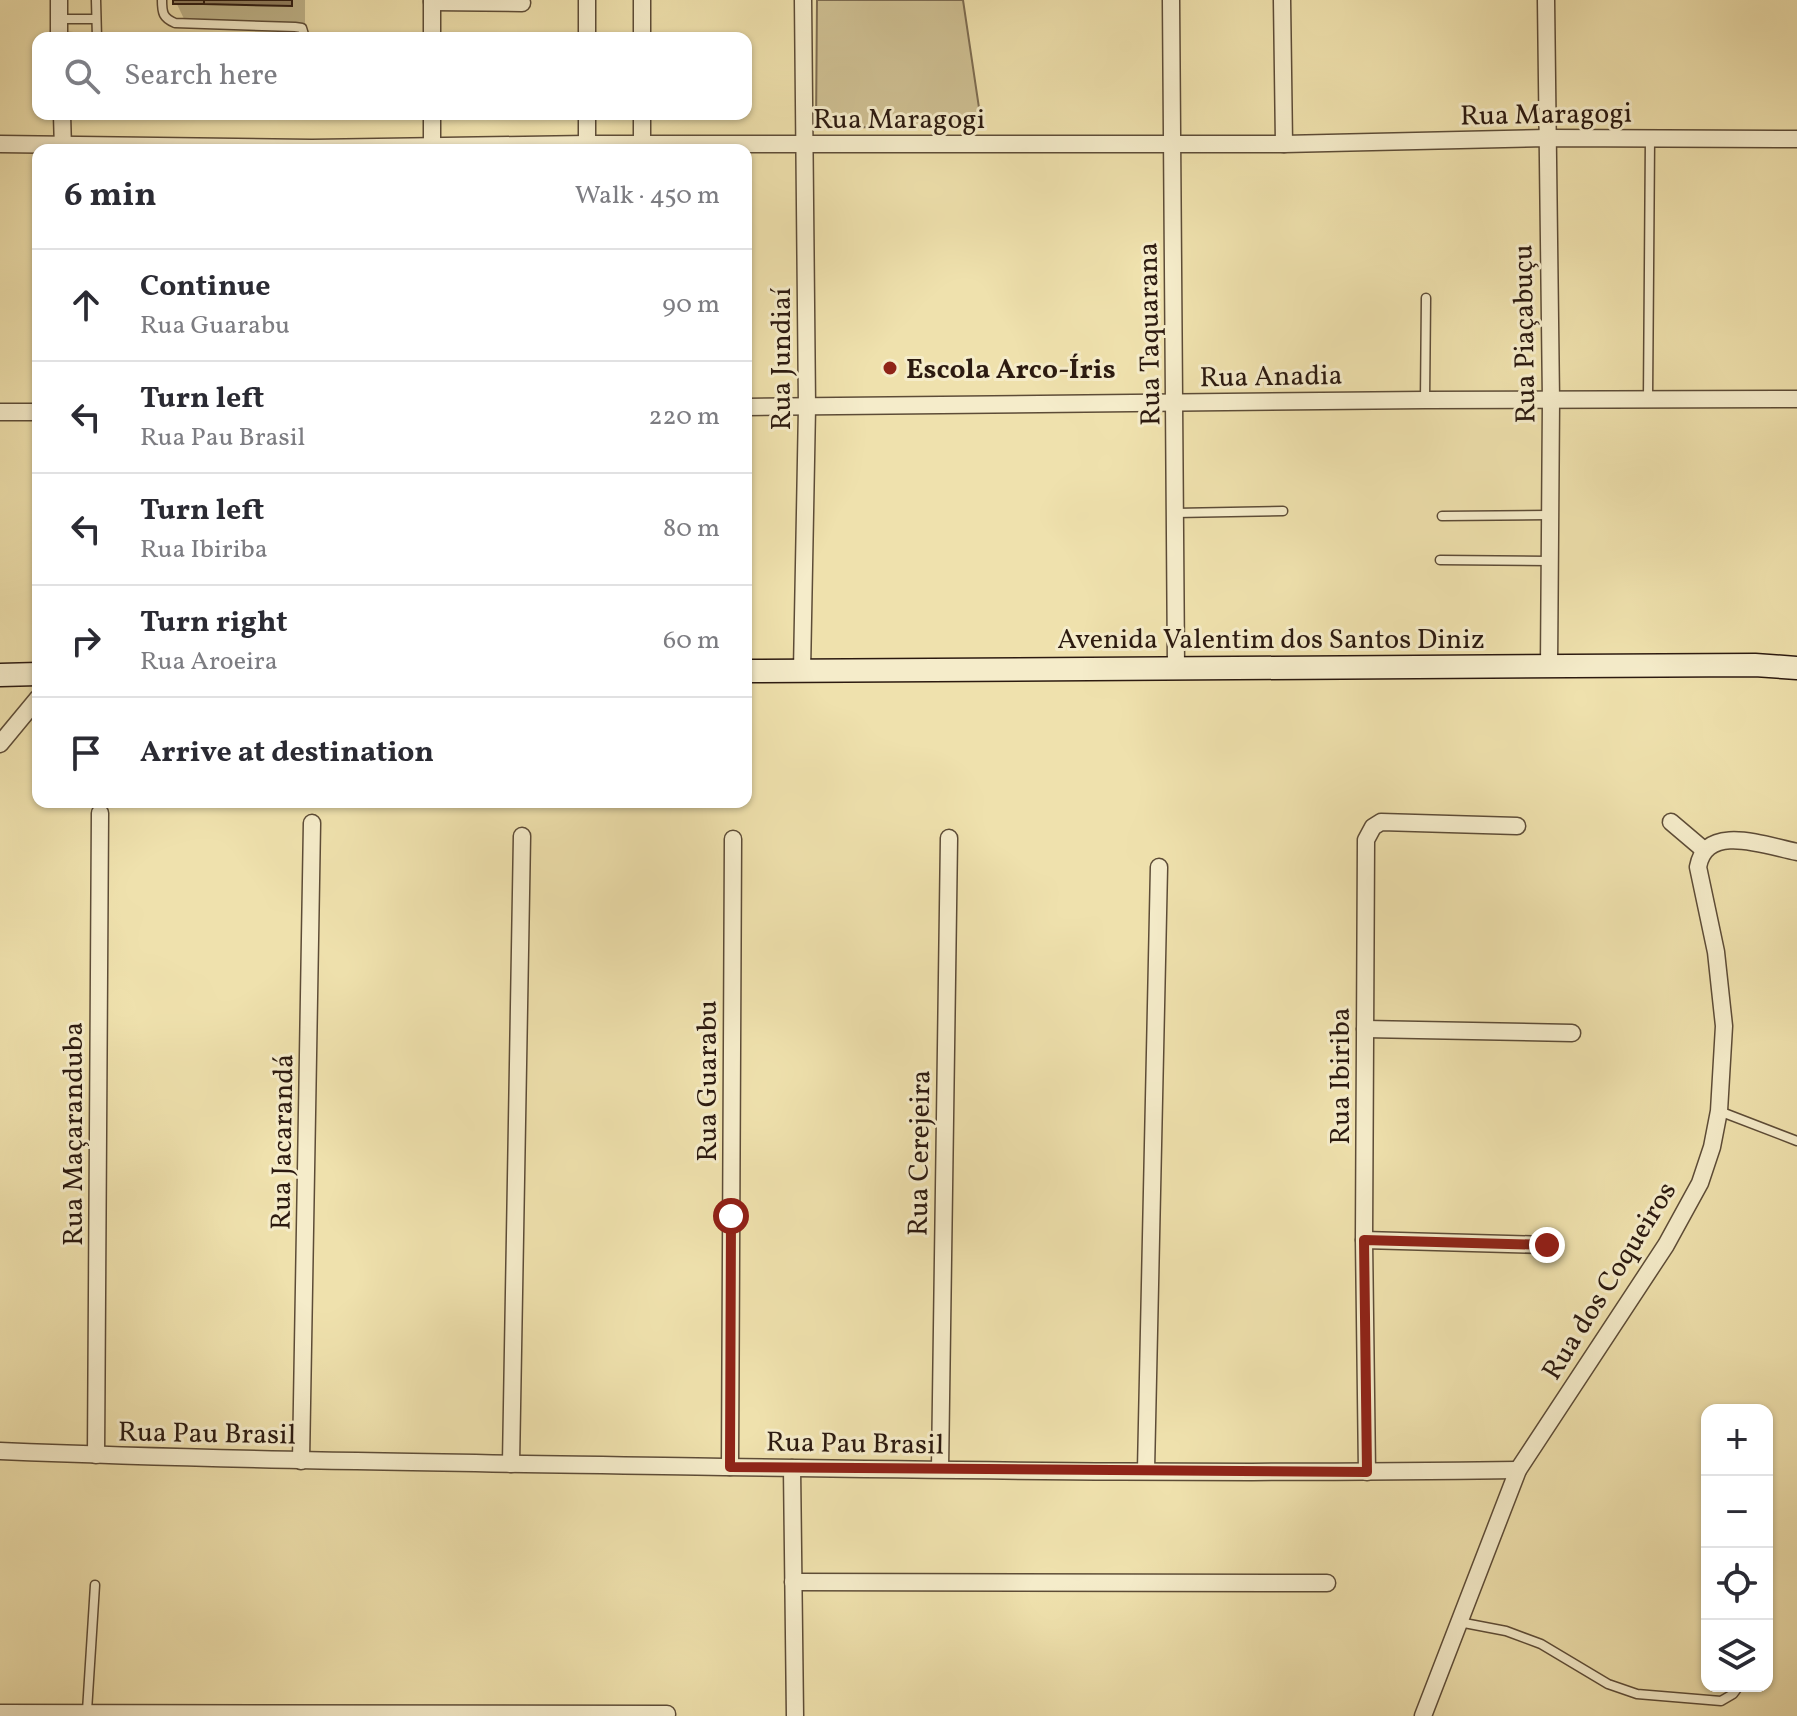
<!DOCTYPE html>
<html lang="en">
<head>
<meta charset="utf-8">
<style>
  :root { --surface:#fff; --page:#f2f2f3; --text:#2b2b33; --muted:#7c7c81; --line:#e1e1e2 }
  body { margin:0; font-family:Vollkorn,serif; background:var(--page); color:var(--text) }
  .controls { position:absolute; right:24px; bottom:24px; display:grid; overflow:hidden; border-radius:16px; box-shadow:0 2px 6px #0004 }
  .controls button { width:72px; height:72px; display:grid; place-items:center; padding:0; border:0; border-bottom:2px solid var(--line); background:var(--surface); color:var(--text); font:40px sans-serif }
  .stop { position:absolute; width:24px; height:24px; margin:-18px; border:6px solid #8f2418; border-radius:50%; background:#fff }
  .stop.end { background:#8f2418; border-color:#fff; box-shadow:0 2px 8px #0008 }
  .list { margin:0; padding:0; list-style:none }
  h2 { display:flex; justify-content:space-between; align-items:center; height:104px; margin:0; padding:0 32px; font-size:34px }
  h2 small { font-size:26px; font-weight:400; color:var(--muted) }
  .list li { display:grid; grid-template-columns:52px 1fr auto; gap:24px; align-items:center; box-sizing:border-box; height:112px; padding:0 32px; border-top:2px solid var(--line) }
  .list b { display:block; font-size:30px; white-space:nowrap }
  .list p { margin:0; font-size:26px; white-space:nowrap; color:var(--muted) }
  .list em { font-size:26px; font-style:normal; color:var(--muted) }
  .icon { flex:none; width:44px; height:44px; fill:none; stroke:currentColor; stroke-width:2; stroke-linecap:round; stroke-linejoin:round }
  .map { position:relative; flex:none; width:1797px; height:1716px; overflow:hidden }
  .search { position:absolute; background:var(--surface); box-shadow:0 2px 6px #0004; left:32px; top:32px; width:720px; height:88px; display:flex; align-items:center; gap:20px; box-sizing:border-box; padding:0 28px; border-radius:16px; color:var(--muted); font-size:30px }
  .panel { position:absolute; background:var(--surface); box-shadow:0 2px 6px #0004; left:32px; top:144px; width:720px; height:664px; border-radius:16px }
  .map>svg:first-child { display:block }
</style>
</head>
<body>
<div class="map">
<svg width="1797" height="1716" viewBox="0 0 1797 1716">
  <rect width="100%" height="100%" fill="#efe1ad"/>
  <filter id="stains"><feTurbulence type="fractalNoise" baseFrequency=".0025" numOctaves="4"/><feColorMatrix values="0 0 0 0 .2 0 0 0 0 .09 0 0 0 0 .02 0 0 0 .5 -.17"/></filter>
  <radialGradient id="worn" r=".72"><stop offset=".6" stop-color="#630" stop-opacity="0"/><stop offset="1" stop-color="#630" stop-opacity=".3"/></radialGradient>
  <path fill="#cebf92" stroke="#7d6c51" stroke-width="2" d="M 817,0 L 963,0 L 982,128 L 816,127 Z"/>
  <path fill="#0003" d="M 175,0 L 305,0 L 305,29 L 185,21 Z"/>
  <g fill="#918162" stroke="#2c1a10" stroke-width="2">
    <rect x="173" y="0" width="31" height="4"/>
    <path d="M 204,0 L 292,0 L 292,6 L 204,4 Z"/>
  </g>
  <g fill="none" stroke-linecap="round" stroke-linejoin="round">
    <defs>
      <g id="lane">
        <path d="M 96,0 L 97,38"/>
        <path d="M 162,0 C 162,13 163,18 175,23 L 295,27 L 302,28 L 305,38"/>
        <path d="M 59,19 L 96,19"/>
        <path d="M 59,37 L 88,38"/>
        <path d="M 255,114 L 298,114"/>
        <path d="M 1648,399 L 1650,138"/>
        <path d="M 1425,400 L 1426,298"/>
        <path d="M 1175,513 L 1283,511"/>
        <path d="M 1442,516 L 1549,515"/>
        <path d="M 1440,560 L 1549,561"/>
        <path d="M 1719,1111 L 1797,1141"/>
        <path d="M 1459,1622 L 1506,1631 L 1541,1644 L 1608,1684 L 1637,1694 L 1721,1701 L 1733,1694 L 1739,1686"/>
        <path d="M 87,1711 L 95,1585"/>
      </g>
      <g id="street">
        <path d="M 59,0 L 59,38"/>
        <path d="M 432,0 L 432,38"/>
        <path d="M 587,0 L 587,38"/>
        <path d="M 642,0 L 642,38"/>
        <path d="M 1171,0 L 1176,667"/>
        <path d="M 1282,0 L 1284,144"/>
        <path d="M 1546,0 L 1551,401 L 1549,667"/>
        <path d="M 432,2 L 522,3"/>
        <path d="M 62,114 L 63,150"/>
        <path d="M 587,114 L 587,144"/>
        <path d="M 642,114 L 642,144"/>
        <path d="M 0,144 L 312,148 L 587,144 L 1284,144 L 1547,138 L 1797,139"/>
        <path d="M 432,150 L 432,114"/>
        <path d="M 746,407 L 1425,400 L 1797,399"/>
        <path d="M 0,412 L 38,412"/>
        <path d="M 802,671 L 807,407 L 803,0"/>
        <path d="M 0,744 L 38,698"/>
        <path d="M 1671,822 L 1704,850"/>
        <path d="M 1365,1029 L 1572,1033"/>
        <path d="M 1364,1240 L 1547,1245"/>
        <path d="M 0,1451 C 241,1461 483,1463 724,1467 C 989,1471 1253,1474 1518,1470"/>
        <path d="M 96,1455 L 100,813"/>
        <path d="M 301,1461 L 312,823"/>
        <path d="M 511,1464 L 522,836"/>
        <path d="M 730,1467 L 733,839"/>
        <path d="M 792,1468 L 795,1716"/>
        <path d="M 940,1469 L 949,838"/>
        <path d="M 1146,1470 L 1159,867"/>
        <path d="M 1367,1472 L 1364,1240 L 1366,840 L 1373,827 L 1381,822 L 1517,826"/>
        <path d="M 793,1582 L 1327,1583"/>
        <path d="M 0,1713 L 667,1714"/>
        <path d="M 1423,1716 L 1518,1470 L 1666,1245 L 1700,1183 L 1712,1147 L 1719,1111 L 1724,1026 L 1716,952 L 1698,867 C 1706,822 1766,846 1797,852"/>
      </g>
      <g id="secondary">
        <path d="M 746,671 L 1755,665 L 1797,668"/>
        <path d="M 0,675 L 38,674"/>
      </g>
    </defs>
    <use href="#lane" stroke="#5d4c37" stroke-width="11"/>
    <use href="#street" stroke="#5d4c37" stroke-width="19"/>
    <use href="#secondary" stroke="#2c1a10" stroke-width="25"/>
    <use href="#lane" stroke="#f5ecca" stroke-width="8"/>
    <use href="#street" stroke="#f5ecca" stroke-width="16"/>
    <use href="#secondary" stroke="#f5ecca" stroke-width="22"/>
  </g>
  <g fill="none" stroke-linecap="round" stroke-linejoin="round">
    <path stroke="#8f2418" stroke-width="10" d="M 731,1216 L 730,1467 L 1367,1472 L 1364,1240 L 1547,1245"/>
  </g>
  <circle fill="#8f2418" stroke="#f5ecca" stroke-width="3" cx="890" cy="368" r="8"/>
  <g text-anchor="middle" stroke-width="6" stroke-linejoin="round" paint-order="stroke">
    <g font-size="28" fill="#2c1a10" stroke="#f5ecca">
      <text transform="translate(1546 113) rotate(-1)" y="10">Rua Maragogi</text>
      <text x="899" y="128">Rua Maragogi</text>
      <text transform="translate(1148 334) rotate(-91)" y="10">Rua Taquarana</text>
      <text transform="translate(1523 334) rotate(-91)" y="10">Rua Piaçabuçu</text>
      <text transform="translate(780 359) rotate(-90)" y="10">Rua Jundiaí</text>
      <text transform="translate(1271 375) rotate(-1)" y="10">Rua Anadia</text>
      <text x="1271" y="648">Avenida Valentim dos Santos Diniz</text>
      <text transform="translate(1339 1076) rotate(-90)" y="10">Rua Ibiriba</text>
      <text transform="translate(706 1081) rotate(-90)" y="10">Rua Guarabu</text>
      <text transform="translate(72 1134) rotate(-90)" y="10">Rua Maçaranduba</text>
      <text transform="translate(281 1142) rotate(-89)" y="10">Rua Jacarandá</text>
      <text transform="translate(918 1153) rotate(-89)" y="10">Rua Cerejeira</text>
      <text transform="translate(1608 1280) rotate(-58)" y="10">Rua dos Coqueiros</text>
      <text transform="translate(207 1432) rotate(1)" y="10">Rua Pau Brasil</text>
      <text transform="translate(855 1442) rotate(1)" y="10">Rua Pau Brasil</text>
    </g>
    <g font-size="28" font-weight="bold" fill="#2c1a10" stroke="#f5ecca" text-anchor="start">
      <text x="906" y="378">Escola Arco-Íris</text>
    </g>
  </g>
  <rect width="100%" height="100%" filter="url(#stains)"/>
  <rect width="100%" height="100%" fill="url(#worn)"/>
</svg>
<div class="controls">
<button>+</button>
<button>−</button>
<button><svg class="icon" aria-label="locate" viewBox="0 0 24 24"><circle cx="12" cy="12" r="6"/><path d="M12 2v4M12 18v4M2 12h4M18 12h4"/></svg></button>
<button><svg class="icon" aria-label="layers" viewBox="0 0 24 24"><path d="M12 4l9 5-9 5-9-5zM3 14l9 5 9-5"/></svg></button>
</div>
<div class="stop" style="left:731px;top:1216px"></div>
<div class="stop end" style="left:1547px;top:1245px"></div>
<div class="search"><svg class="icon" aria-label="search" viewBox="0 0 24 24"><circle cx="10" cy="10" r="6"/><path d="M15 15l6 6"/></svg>Search here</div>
<section class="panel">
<h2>6 min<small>Walk · 450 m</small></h2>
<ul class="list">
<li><svg class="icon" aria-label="ahead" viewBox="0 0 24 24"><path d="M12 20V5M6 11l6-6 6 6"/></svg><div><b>Continue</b><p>Rua Guarabu</p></div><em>90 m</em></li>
<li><svg class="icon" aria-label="left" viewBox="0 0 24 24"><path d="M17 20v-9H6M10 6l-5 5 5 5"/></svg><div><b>Turn left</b><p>Rua Pau Brasil</p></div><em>220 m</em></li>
<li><svg class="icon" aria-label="left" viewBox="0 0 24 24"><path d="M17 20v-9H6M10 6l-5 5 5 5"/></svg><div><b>Turn left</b><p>Rua Ibiriba</p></div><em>80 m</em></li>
<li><svg class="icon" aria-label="right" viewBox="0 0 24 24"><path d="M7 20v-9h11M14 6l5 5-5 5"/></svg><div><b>Turn right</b><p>Rua Aroeira</p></div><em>60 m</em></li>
<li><svg class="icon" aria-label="arrive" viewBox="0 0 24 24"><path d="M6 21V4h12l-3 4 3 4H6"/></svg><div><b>Arrive at destination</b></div></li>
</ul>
</section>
</div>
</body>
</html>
